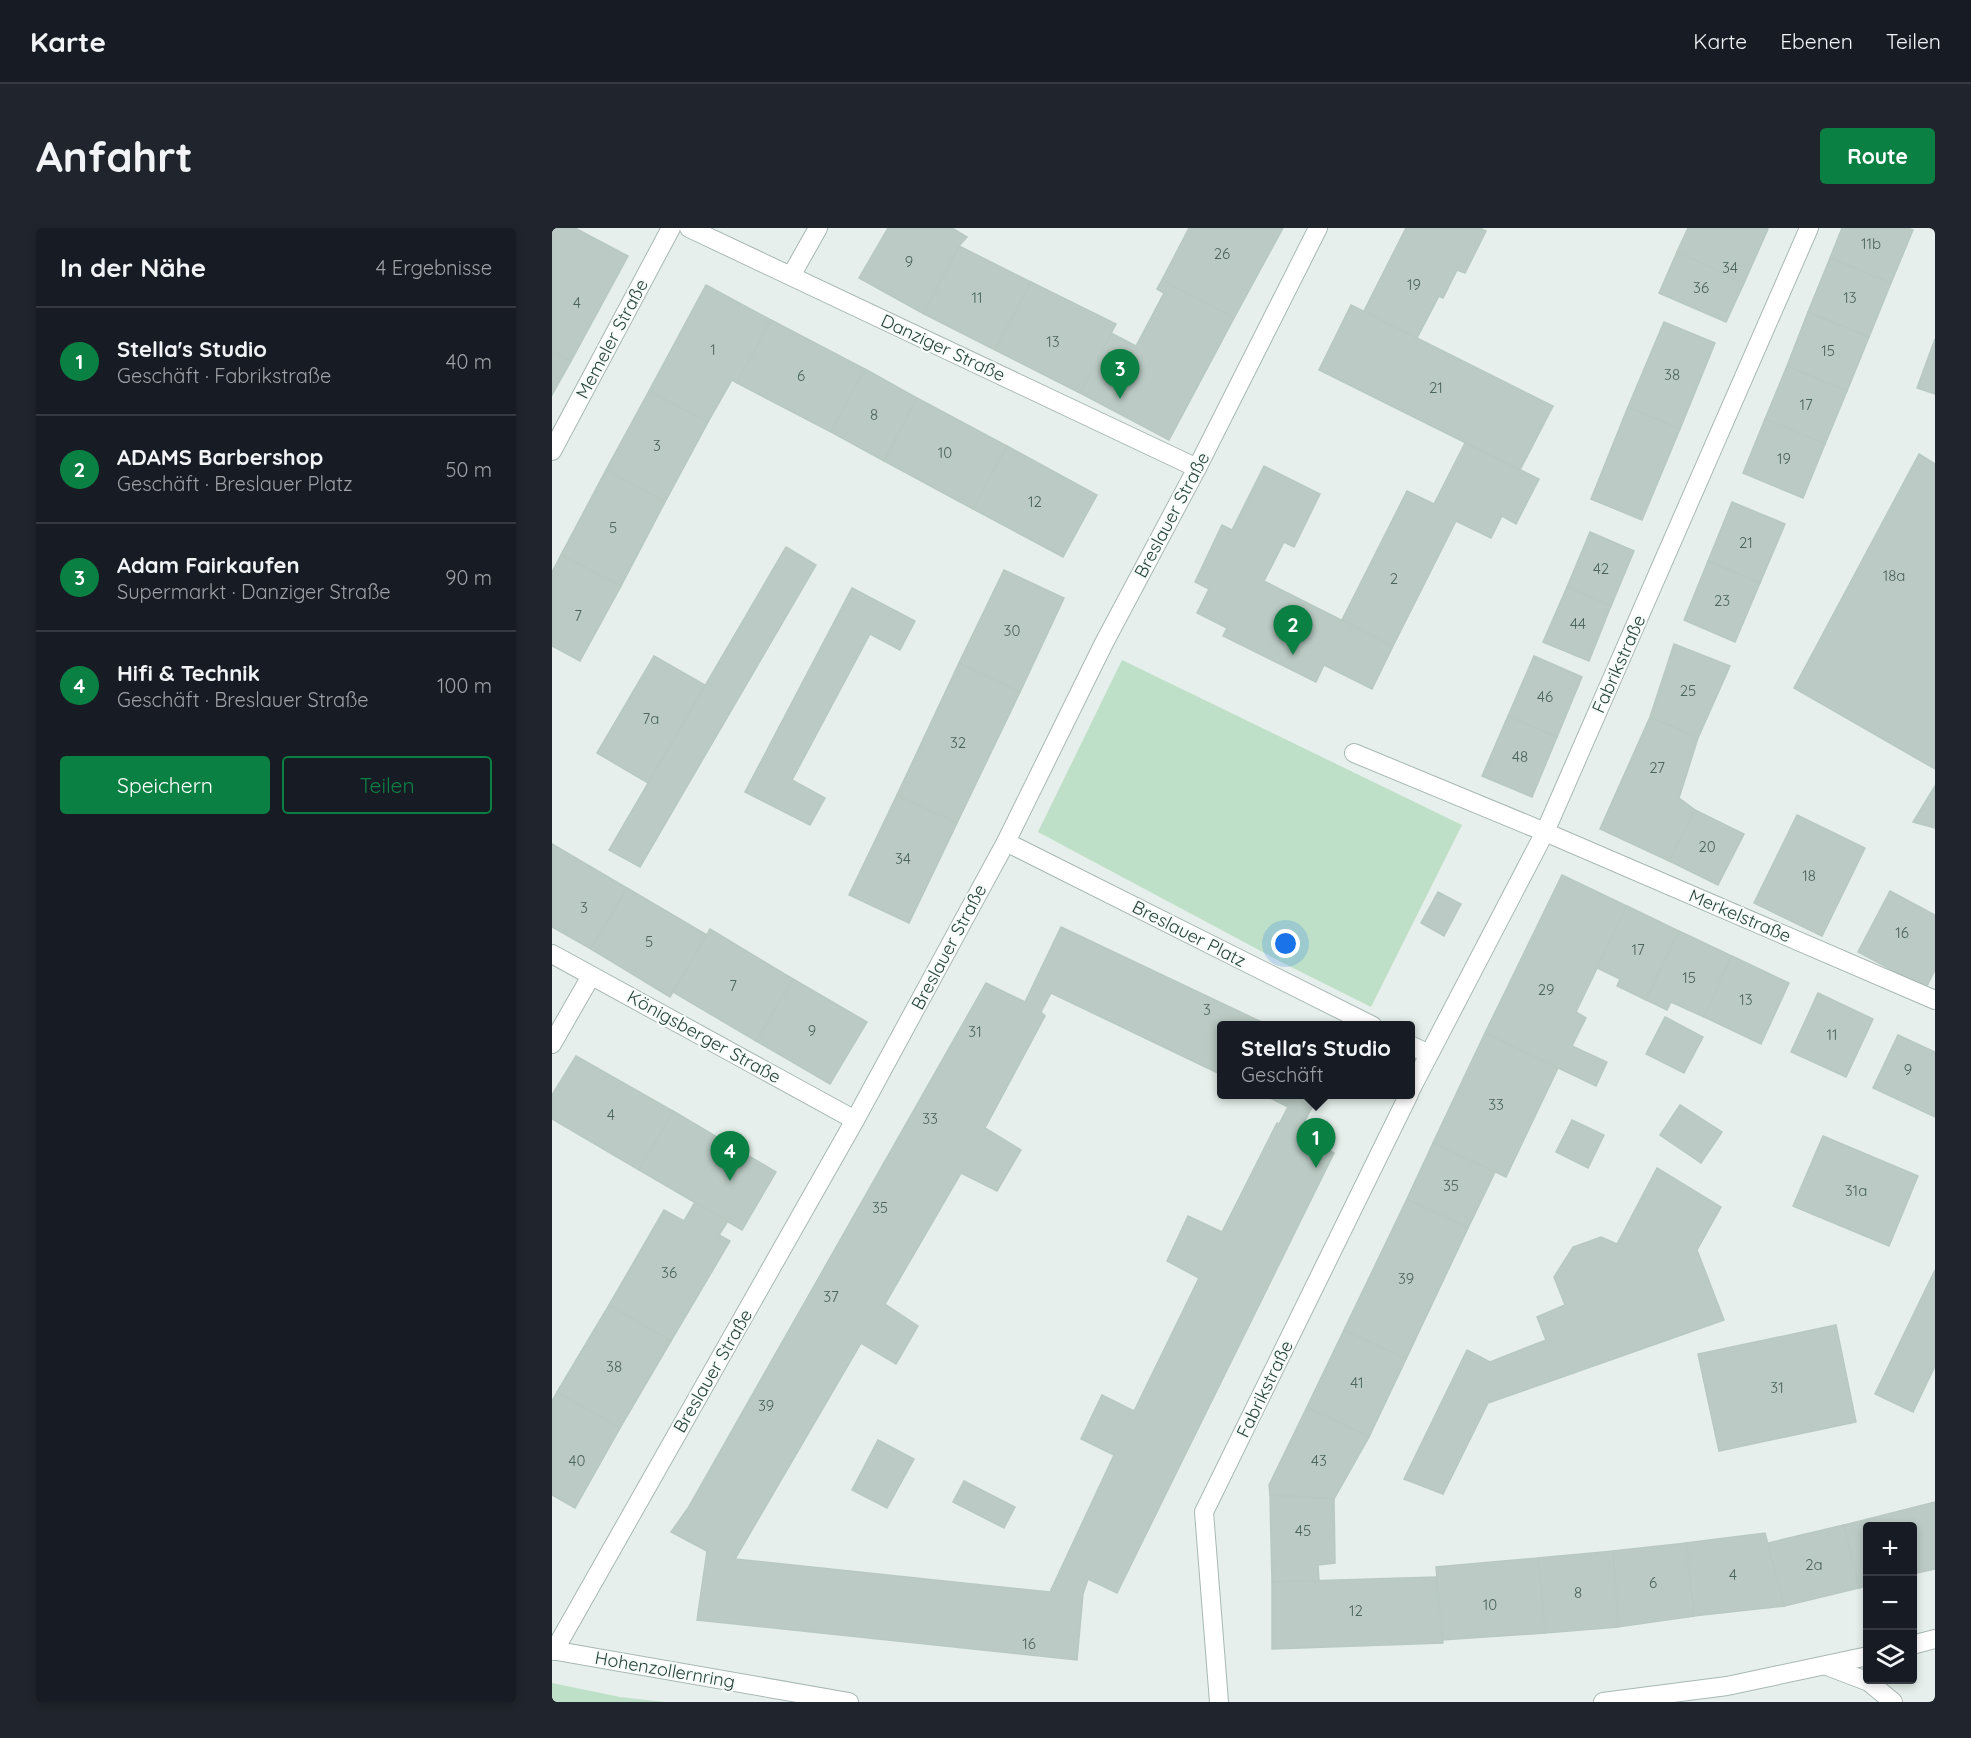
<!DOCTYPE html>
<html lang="de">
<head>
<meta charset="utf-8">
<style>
  :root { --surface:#171b24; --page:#20242c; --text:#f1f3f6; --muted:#9ea1a6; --line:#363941; --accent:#0b8043 }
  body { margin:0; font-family:Quicksand,sans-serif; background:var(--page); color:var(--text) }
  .controls { position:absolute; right:18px; bottom:18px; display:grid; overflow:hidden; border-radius:6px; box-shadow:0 3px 9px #0003 }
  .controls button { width:54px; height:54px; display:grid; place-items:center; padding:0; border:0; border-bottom:2px solid var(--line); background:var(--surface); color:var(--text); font:30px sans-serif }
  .you { position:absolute; left:734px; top:716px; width:21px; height:21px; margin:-15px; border:4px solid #fff; border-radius:50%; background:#1a73e8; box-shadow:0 0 0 9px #1a73e833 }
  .badge { display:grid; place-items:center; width:39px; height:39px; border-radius:50%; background:var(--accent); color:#fff; font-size:20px; font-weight:700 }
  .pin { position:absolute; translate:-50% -50px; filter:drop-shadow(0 2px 3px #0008) }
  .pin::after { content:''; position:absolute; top:32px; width:21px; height:18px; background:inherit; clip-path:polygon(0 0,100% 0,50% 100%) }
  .popup { position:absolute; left:665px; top:793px; width:198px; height:78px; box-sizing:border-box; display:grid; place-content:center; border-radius:6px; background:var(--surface); filter:drop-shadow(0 2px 4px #0005); font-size:20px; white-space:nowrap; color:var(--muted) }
  .popup b { font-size:22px; color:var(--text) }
  .popup::after { content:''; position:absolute; left:50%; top:100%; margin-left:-12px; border:12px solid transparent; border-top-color:var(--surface) }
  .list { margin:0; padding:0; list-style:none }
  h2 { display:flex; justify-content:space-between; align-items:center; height:78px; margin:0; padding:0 24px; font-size:26px }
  h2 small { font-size:20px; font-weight:400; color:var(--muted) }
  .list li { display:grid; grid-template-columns:39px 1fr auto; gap:18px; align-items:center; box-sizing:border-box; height:108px; padding:0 24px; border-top:2px solid var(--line) }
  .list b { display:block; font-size:22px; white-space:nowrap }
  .list p { margin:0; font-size:20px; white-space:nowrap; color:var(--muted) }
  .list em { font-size:20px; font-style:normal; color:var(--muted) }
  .actions { display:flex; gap:12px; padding:18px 24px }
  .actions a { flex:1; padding:14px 0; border:2px solid var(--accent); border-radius:6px; text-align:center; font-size:21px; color:var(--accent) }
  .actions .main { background:var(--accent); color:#fff }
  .icon { flex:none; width:33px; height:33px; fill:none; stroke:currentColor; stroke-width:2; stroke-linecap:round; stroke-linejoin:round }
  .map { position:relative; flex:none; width:1383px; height:1474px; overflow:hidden; border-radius:6px }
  header { display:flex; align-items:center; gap:36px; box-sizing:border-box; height:84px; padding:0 30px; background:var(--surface); border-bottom:2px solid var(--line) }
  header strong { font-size:28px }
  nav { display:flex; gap:33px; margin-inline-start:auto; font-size:21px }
  .intro { display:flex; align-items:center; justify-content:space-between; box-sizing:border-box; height:144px; padding:0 36px }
  h1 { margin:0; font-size:42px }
  .button { padding:15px 27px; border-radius:6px; background:var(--accent); color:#fff; font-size:21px; font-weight:700 }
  main { display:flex; gap:36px; padding:0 36px }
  aside { flex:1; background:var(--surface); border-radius:6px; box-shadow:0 3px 9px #0003 }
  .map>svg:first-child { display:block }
</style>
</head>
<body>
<header>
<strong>Karte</strong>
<nav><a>Karte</a><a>Ebenen</a><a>Teilen</a></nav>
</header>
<div class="intro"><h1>Anfahrt</h1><a class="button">Route</a></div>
<main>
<aside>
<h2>In der Nähe<small>4 Ergebnisse</small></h2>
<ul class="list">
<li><span class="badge">1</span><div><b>Stella's Studio</b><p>Geschäft · Fabrikstraße</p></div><em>40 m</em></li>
<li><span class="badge">2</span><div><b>ADAMS Barbershop</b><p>Geschäft · Breslauer Platz</p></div><em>50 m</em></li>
<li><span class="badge">3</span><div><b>Adam Fairkaufen</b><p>Supermarkt · Danziger Straße</p></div><em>90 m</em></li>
<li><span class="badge">4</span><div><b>Hifi &amp; Technik</b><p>Geschäft · Breslauer Straße</p></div><em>100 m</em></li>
</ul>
<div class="actions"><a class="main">Speichern</a><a>Teilen</a></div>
</aside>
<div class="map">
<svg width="1383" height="1474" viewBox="0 0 1383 1474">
  <rect width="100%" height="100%" fill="#e6efeb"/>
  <g fill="#bfe0c8">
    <path d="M 570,432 L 910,597 L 819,779 L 733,736 L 486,604 Z"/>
    <path d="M 0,1455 L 68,1469 L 113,1474 L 0,1474 Z"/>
  </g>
  <g fill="#bbcac4" stroke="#b8c9c2" stroke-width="1.5">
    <path d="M 0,0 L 23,0 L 76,28 L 19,133 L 0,123 Z"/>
    <path d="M 336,0 L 400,0 L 415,9 L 407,18 L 372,86 L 307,50 Z"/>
    <path d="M 637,0 L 731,0 L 682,90 L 610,52 Z"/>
    <path d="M 854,0 L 928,0 L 934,3 L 913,45 L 905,42 L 891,70 L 887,68 L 865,110 L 812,83 Z"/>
    <path d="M 1136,0 L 1213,0 L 1216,1 L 1192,55 L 1125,24 Z"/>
    <path d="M 1290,0 L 1356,0 L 1361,2 L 1339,55 L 1278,30 Z"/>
    <path d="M 407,18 L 479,54 L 443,122 L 372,86 Z"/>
    <path d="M 1125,24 L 1192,55 L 1174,94 L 1107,65 Z"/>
    <path d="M 1278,30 L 1339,55 L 1317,109 L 1256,84 Z"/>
    <path d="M 610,52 L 682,90 L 617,212 L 528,165 L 559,105 L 584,118 L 612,65 L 605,61 Z"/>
    <path d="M 479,54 L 564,96 L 528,165 L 443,122 Z"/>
    <path d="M 154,57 L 219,92 L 185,155 L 180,152 L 156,194 L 97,163 Z"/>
    <path d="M 799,77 L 1001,178 L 968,242 L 767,142 Z"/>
    <path d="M 1256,84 L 1317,109 L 1295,163 L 1235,138 Z"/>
    <path d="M 219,92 L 313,141 L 279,204 L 185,155 Z"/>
    <path d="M 1112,94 L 1163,115 L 1128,201 L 1076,179 Z"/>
    <path d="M 1383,111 L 1383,166 L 1365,160 Z"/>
    <path d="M 0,123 L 19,133 L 0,167 Z"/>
    <path d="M 1235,138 L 1295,163 L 1273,216 L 1213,191 Z"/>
    <path d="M 313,141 L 365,170 L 332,233 L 279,204 Z"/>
    <path d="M 97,163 L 156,194 L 113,274 L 54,242 Z"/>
    <path d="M 365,170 L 455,218 L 421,281 L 332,233 Z"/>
    <path d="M 1076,179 L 1128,201 L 1090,292 L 1039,271 Z"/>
    <path d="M 1213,191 L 1273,216 L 1251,270 L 1191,245 Z"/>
    <path d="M 913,215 L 987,251 L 964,296 L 950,288 L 939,310 L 904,293 L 841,418 L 790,392 L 855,263 L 882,276 Z"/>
    <path d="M 455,218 L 545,267 L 511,329 L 421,281 Z"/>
    <path d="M 1367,226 L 1383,236 L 1383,541 L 1242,460 Z"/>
    <path d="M 712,238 L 768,266 L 742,319 L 732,314 L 712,353 L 841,418 L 820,461 L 772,437 L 764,454 L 671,408 L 675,400 L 645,385 L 657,361 L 643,354 L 670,297 L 680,302 Z"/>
    <path d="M 54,242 L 113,274 L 69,358 L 9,327 Z"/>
    <path d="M 1180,274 L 1233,296 L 1208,355 L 1156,333 Z"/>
    <path d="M 1038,304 L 1082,323 L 1059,378 L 1015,359 Z"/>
    <path d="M 234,319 L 264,337 L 88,639 L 57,622 Z"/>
    <path d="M 9,327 L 69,358 L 28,433 L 0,418 L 0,344 Z"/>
    <path d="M 1156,333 L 1208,355 L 1183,414 L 1132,392 Z"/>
    <path d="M 452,342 L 512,370 L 468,464 L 407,435 Z"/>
    <path d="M 1015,359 L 1059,378 L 1037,433 L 991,414 Z"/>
    <path d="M 300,360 L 363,393 L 348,422 L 318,406 L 240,552 L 273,570 L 258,597 L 193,564 Z"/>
    <path d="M 1122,416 L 1178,438 L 1146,510 L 1098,489 Z"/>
    <path d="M 102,428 L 153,457 L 96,555 L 45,525 Z"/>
    <path d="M 982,428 L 1030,449 L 1005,509 L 956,488 Z"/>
    <path d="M 407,435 L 468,464 L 405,595 L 345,567 Z"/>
    <path d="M 956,488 L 1005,509 L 980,569 L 930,548 Z"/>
    <path d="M 1098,489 L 1146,510 L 1127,570 L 1143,582 L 1117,633 L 1048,601 Z"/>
    <path d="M 1383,558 L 1383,600 L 1361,594 Z"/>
    <path d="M 345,567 L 405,595 L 357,695 L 297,667 Z"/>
    <path d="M 1143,582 L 1192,606 L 1166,657 L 1117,633 Z"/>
    <path d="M 1245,587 L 1313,620 L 1270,708 L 1202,675 Z"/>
    <path d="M 0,616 L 75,660 L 39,721 L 0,699 Z"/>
    <path d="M 1010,647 L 1075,678 L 1024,784 L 1034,790 L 1020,818 L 1055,834 L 1044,858 L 933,805 Z"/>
    <path d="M 75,660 L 155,707 L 118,769 L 39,721 Z"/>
    <path d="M 1338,663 L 1383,687 L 1383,742 L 1374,760 L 1306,724 Z"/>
    <path d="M 886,664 L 909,676 L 892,708 L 869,695 Z"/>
    <path d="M 1075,678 L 1127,703 L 1094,772 L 1065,758 L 1068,751 L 1045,740 Z"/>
    <path d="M 509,699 L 718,798 L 670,798 L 670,847 L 499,765 L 489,784 L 493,788 L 433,900 L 469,922 L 445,963 L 409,945 L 333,1076 L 366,1098 L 344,1136 L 309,1115 L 183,1331 L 498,1364 L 562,1227 L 529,1211 L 550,1167 L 582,1183 L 647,1050 L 615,1033 L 636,988 L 670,1004 L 725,895 L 727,896 L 736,879 L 710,866 L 767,866 L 746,906 L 782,925 L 565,1365 L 536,1351 L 531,1366 L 525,1432 L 145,1392 L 155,1323 L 119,1304 L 136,1280 L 434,755 L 473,774 Z"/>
    <path d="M 158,701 L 241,751 L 204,813 L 121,764 Z"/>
    <path d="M 1127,703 L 1180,728 L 1152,789 L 1119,774 L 1115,782 L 1094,772 Z"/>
    <path d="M 1180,728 L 1237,755 L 1209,816 L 1152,789 Z"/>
    <path d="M 241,751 L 315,794 L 278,856 L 204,813 Z"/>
    <path d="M 1266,765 L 1321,791 L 1294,849 L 1239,824 Z"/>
    <path d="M 1113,789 L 1151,809 L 1132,845 L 1094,826 Z"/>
    <path d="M 933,805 L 1006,840 L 954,949 L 881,915 Z"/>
    <path d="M 1346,807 L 1383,824 L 1383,889 L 1321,860 Z"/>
    <path d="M 24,828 L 121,883 L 87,942 L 0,891 L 0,867 Z"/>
    <path d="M 1128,877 L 1170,904 L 1149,935 L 1108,907 Z"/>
    <path d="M 121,883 L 224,944 L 190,1002 L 87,942 Z"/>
    <path d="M 1020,892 L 1052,907 L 1036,940 L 1004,924 Z"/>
    <path d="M 1271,908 L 1366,948 L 1337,1018 L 1241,978 Z"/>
    <path d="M 881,915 L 943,944 L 916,1000 L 855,971 Z"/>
    <path d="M 1105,940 L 1169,979 L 1145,1022 L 1172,1092 L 936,1175 L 891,1266 L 852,1251 L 915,1122 L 938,1134 L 994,1112 L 985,1089 L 1013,1077 L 1002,1049 L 1021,1019 L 1049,1009 L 1065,1016 Z"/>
    <path d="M 855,971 L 916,1000 L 854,1131 L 792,1102 Z"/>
    <path d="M 143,974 L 176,993 L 167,1007 L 178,1013 L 119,1113 L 57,1077 L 112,982 L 132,993 Z"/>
    <path d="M 1383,1042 L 1383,1138 L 1361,1184 L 1323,1166 Z"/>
    <path d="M 57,1077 L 119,1113 L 68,1200 L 5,1164 Z"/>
    <path d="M 1284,1097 L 1304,1194 L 1167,1223 L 1146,1126 Z"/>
    <path d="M 792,1102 L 854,1131 L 817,1209 L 755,1179 Z"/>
    <path d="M 5,1164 L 68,1200 L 23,1280 L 0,1267 L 0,1173 Z"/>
    <path d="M 755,1179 L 817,1209 L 782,1271 L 718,1267 L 717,1257 Z"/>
    <path d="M 326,1212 L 362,1231 L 335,1280 L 300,1262 Z"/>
    <path d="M 412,1253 L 463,1279 L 452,1300 L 401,1274 Z"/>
    <path d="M 718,1267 L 782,1271 L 783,1335 L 766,1337 L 767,1353 L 720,1354 Z"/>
    <path d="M 1383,1274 L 1383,1341 L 1360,1346 L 1360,1298 L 1316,1298 L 1316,1358 L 1307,1360 L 1292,1297 Z"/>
    <path d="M 1292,1297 L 1307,1360 L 1232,1378 L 1216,1315 Z"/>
    <path d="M 1213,1305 L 1232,1378 L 1142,1388 L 1134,1315 Z"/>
    <path d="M 1134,1315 L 1142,1388 L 1066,1399 L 1061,1323 Z"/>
    <path d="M 1061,1323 L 1066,1399 L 993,1405 L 986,1330 Z"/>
    <path d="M 986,1330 L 993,1405 L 890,1412 L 884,1339 Z"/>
    <path d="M 884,1349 L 891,1415 L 720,1421 L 720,1354 Z"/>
  </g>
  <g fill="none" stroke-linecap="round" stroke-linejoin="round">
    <defs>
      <path id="service" d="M 0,816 L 39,748"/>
      <g id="minor">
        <path d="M 137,0 L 645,240"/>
        <path d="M 239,48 L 266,0"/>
        <path d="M 0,223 L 119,0"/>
        <path d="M 802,525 L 993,604 L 1383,772"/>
        <path d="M 454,614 L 821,798"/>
        <path d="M 0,726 L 303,892"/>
        <path d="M 858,817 L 877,826"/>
        <path d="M 858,863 L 993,604 L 1257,0"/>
        <path d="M 1360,1417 L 1383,1411"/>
        <path d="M 0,1422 L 297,1474"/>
        <path d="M 2,1423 L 303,892 L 454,614 L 552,415 L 645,240 L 766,0"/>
        <path d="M 1275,1438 L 1317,1454 L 1341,1474"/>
        <path d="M 667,1474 L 652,1284 L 857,866"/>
        <path d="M 1051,1474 L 1175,1458 L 1316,1428"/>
      </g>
    </defs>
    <use href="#service" stroke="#a8b8b2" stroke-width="20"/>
    <use href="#minor" stroke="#a8b8b2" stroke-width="20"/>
    <use href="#service" stroke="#fff" stroke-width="18"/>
    <use href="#minor" stroke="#fff" stroke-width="18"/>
  </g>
  <g text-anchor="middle" stroke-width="4.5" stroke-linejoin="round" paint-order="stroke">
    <g font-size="15" fill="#4a645c">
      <text x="1319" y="21">11b</text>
      <text x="670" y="31">26</text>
      <text x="357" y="39">9</text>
      <text x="1178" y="45">34</text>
      <text x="862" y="62">19</text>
      <text x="1149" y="65">36</text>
      <text x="425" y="75">11</text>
      <text x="1298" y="75">13</text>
      <text x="25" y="80">4</text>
      <text x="501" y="119">13</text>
      <text x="161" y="127">1</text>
      <text x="1276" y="128">15</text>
      <text x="1120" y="152">38</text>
      <text x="249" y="153">6</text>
      <text x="884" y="165">21</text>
      <text x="1254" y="182">17</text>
      <text x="322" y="192">8</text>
      <text x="105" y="223">3</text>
      <text x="393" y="230">10</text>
      <text x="1232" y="236">19</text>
      <text x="483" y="279">12</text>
      <text x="61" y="305">5</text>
      <text x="1194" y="320">21</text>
      <text x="1049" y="346">42</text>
      <text x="1342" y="353">18a</text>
      <text x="842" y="356">2</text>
      <text x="1170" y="378">23</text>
      <text x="26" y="393">7</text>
      <text x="1026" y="401">44</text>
      <text x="460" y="408">30</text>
      <text x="1136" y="468">25</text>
      <text x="993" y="474">46</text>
      <text x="99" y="496">7a</text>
      <text x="406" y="520">32</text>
      <text x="968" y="534">48</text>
      <text x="1105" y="545">27</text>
      <text x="1155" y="624">20</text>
      <text x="351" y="636">34</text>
      <text x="1257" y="653">18</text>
      <text x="32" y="685">3</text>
      <text x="1350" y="710">16</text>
      <text x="97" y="719">5</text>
      <text x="1086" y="727">17</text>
      <text x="1137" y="755">15</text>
      <text x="181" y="763">7</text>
      <text x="994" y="767">29</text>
      <text x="1194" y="777">13</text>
      <text x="655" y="787">3</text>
      <text x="260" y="808">9</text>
      <text x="423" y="809">31</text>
      <text x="1280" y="812">11</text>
      <text x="1356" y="847">9</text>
      <text x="944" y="882">33</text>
      <text x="59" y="892">4</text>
      <text x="378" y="896">33</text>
      <text x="899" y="963">35</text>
      <text x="1304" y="968">31a</text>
      <text x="328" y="985">35</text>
      <text x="117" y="1050">36</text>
      <text x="854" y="1056">39</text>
      <text x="279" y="1074">37</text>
      <text x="62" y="1144">38</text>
      <text x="805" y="1160">41</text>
      <text x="1225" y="1165">31</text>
      <text x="214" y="1183">39</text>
      <text x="25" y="1238">40</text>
      <text x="767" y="1238">43</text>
      <text x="751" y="1308">45</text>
      <text x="1262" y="1342">2a</text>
      <text x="1181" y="1352">4</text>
      <text x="1101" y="1360">6</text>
      <text x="1026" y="1370">8</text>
      <text x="938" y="1382">10</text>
      <text x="804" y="1388">12</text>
      <text x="477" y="1421">16</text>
    </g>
    <g font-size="18" fill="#24423a" stroke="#f7fbf9">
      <text transform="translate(60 111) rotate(-62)" y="6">Memeler Straße</text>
      <text transform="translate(391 120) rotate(25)" y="6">Danziger Straße</text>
      <text transform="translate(620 287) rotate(-62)" y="6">Breslauer Straße</text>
      <text transform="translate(1067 436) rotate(-66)" y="6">Fabrikstraße</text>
      <text transform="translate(1188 688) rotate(23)" y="6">Merkelstraße</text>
      <text transform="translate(637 706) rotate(27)" y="6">Breslauer Platz</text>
      <text transform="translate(397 719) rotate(-62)" y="6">Breslauer Straße</text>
      <text transform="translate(152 809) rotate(29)" y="6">Königsberger Straße</text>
      <text transform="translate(161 1143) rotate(-60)" y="6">Breslauer Straße</text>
      <text transform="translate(713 1161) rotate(-64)" y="6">Fabrikstraße</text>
      <text transform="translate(113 1442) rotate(10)" y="6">Hohenzollernring</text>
    </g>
  </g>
</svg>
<div class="controls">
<button>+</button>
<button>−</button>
<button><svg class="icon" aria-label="layers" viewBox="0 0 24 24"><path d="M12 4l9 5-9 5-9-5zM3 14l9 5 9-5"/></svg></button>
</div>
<div class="you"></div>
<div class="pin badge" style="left:764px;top:940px">1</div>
<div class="popup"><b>Stella's Studio</b>Geschäft</div>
<div class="pin badge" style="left:741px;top:427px">2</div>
<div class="pin badge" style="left:568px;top:171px">3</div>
<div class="pin badge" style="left:178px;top:953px">4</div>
</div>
</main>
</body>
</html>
